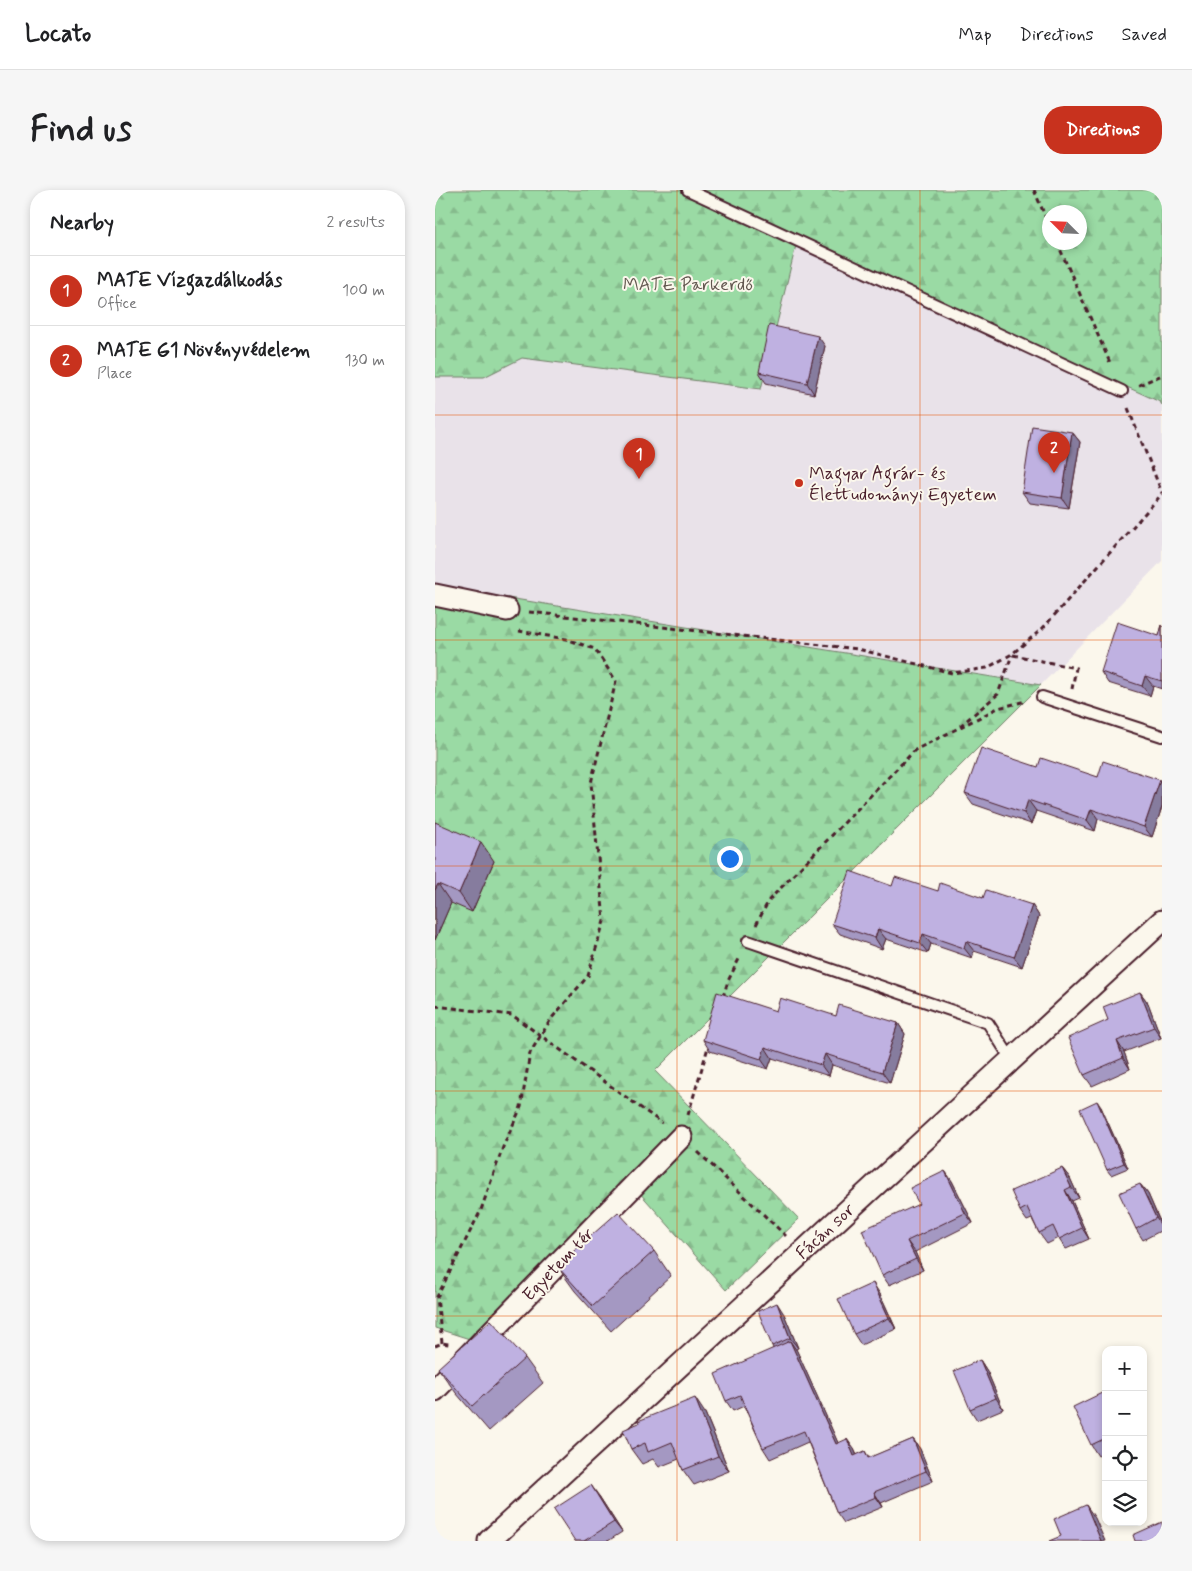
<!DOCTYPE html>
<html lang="en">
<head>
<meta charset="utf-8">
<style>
  :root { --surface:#fff; --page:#f6f6f6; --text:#202124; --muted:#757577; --line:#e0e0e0; --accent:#c8321e }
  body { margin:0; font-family:Mynerve,sans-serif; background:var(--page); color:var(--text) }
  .controls { position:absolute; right:15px; bottom:15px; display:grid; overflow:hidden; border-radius:10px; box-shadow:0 2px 8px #0003 }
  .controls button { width:45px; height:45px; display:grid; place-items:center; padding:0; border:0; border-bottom:1px solid var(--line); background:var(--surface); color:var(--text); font:25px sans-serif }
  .compass { position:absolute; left:607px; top:15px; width:45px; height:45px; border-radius:50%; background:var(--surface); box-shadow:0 2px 8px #0003; rotate:294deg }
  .you { position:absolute; left:294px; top:668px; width:18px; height:18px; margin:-12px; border:4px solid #fff; border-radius:50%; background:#1a73e8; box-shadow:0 0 0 8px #1a73e833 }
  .badge { display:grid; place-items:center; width:32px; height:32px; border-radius:50%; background:var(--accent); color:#fff; font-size:16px; font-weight:700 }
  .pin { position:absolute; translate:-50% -41px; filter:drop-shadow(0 1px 2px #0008) }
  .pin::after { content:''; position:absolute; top:26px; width:18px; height:15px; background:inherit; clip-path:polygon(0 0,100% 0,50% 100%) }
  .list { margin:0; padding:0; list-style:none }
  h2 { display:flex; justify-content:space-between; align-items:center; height:65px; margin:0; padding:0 20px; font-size:21px }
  h2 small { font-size:16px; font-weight:400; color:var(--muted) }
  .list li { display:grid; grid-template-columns:32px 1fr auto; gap:15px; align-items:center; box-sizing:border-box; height:70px; padding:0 20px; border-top:1px solid var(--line) }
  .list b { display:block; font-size:19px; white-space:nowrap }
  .list p { margin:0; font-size:16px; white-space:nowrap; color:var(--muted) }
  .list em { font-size:16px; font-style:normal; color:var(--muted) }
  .icon { flex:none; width:28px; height:28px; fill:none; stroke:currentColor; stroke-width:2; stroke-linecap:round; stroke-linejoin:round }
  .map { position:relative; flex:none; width:727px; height:1351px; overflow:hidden; border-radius:20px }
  header { display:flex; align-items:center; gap:30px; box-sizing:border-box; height:70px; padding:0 25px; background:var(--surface); border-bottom:1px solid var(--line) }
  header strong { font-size:24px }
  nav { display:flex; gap:28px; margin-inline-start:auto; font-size:18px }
  .intro { display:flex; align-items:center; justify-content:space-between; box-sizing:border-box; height:120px; padding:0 30px }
  h1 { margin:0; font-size:35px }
  .button { padding:12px 22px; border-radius:20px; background:var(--accent); color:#fff; font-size:18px; font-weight:700 }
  main { display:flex; gap:30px; padding:0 30px }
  aside { flex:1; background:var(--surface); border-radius:20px; box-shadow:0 2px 8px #0003 }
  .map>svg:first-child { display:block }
</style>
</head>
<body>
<header>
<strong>Locato</strong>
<nav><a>Map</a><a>Directions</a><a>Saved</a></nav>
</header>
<div class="intro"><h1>Find us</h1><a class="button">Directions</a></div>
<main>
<aside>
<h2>Nearby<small>2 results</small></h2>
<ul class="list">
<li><span class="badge">1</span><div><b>MATE Vízgazdálkodás</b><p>Office</p></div><em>100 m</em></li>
<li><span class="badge">2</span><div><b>MATE G1 Növényvédelem</b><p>Place</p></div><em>130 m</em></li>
</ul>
</aside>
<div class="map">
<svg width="727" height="1351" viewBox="0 0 727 1351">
  <defs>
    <pattern id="forest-firs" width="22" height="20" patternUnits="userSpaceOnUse" patternTransform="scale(1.25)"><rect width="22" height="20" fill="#9adaa4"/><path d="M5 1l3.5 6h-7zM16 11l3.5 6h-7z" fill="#86bb8d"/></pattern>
  </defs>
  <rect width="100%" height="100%" fill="#fbf7ec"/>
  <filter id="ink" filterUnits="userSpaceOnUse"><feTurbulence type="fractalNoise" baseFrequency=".02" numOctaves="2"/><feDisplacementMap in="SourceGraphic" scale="10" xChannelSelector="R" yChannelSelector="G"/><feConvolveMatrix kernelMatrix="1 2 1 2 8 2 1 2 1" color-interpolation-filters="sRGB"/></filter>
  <g filter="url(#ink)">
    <path fill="#e9e2e9" d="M 363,46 L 725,212 L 727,215 L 727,371 L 606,495 L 0,396 L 0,187 L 49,187 L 87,168 L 326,198 Z"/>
    <g fill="url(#forest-firs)" stroke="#727c68" fill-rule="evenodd">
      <path d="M 0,0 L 727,0 L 727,215 L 725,212 L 363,47 L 326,199 L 87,168 L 49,187 L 0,187 ZM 614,22 L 644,22 L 644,52 L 614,52 Z"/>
      <path d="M 0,396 L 606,495 L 220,881 L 364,1029 L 291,1100 L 195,992 L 41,1151 L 0,1138 Z"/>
    </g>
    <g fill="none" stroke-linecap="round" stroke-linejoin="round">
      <defs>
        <g id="lane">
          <path d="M 253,0 L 687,201"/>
          <path d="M 607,507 L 727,546"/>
          <path d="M 313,751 L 553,833 L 576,869"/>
        </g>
        <g id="street">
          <path d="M 0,405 L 72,420"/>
          <path d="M 0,1200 L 246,947"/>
          <path d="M 54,1351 L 727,731"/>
        </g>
      </defs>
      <use href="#lane" stroke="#4a1f2b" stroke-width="14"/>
      <use href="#street" stroke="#4a1f2b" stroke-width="25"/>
      <g stroke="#4a1f2b" stroke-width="3" stroke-dasharray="5 4" stroke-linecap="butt">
        <path d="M 599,0 L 614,35"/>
        <path d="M 622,52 L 676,175"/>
        <path d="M 704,195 L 727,185"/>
        <path d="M 693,218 L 727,303"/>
        <path d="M 94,422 L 423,459 L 517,483 L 552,478 L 577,464 L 607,439 L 727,304"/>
        <path d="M 578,465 L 641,478 L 637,499"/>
        <path d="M 525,536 L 563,504 L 577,465"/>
        <path d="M 321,735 L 334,710 L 480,560 L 563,518 L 591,511"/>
        <path d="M 288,807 L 293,791 L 305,767"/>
        <path d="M 0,816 L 77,825 L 227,933"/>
        <path d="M 253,925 L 274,854"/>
        <path d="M 263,962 L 351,1046"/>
        <path d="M 7,1153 L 2,1107 L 46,1020 L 68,957 L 86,917 L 95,863 L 116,829 L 153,786 L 169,731 L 156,593 L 181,491 L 160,459 L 131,449 L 84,441"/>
        <path d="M 0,1156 L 7,1153 L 14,1154"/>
      </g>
      <use href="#lane" stroke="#fbf7ec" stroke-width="10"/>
      <use href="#street" stroke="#fbf7ec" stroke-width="21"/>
    </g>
    <g fill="#a498c2" stroke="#4a1f2b">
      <path d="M 390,156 L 379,204 L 331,193 L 324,182 Z"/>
      <path d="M 637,242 L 645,252 L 634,318 L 595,313 L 587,302 Z"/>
      <path d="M 727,435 L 727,499 L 718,496 L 715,506 L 673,493 L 666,482 L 724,446 Z"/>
      <path d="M 603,577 L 663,587 L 725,590 L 727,593 L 727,617 L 717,647 L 663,629 L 660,641 L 601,621 L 596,634 L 538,614 L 530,603 Z"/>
      <path d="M 0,632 L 59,671 L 37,722 L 16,713 L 0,750 Z"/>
      <path d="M 457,696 L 503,701 L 597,715 L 604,726 L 587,777 L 539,761 L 537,768 L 496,754 L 493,763 L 451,749 L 447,759 L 405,744 L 397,734 Z"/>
      <path d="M 705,802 L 713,813 L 726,848 L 689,862 L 695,879 L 657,896 L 649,885 L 673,830 Z"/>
      <path d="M 341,821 L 401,826 L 463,833 L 470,844 L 455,893 L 397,875 L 394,886 L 337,868 L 333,879 L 275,861 L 268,850 Z"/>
      <path d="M 666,917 L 693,978 L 676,985 L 672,980 Z"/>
      <path d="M 627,978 L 635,988 L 644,1008 L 637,1011 L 654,1049 L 631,1059 L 624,1048 L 612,1054 L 604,1043 L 597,1029 L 592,1031 L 585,1021 Z"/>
      <path d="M 510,981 L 517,991 L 538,1033 L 480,1062 L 488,1080 L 454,1095 L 447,1085 L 484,1014 Z"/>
      <path d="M 705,994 L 713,1004 L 727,1036 L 727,1040 L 708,1050 L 701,1039 Z"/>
      <path d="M 219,1061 L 236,1086 L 176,1141 L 140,1101 L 122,1076 Z"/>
      <path d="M 445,1104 L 461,1139 L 426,1155 L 419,1144 Z"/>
      <path d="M 349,1124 L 363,1158 L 361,1159 L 403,1253 L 419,1259 L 422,1265 L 430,1261 L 434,1268 L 478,1249 L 485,1259 L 498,1291 L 446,1313 L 448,1317 L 409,1333 L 402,1323 L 373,1252 L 335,1269 L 328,1258 L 309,1216 L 298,1221 L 291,1211 L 338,1158 L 337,1156 Z"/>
      <path d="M 90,1168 L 108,1193 L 54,1241 L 21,1203 L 3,1178 Z"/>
      <path d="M 545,1170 L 552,1181 L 568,1219 L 542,1230 L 535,1219 Z"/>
      <path d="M 671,1201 L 671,1262 L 663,1266 L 656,1255 Z"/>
      <path d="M 270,1223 L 294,1281 L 259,1295 L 248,1280 L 244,1269 L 224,1277 L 218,1269 L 207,1274 L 196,1259 Z"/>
      <path d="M 164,1306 L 187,1342 L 173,1351 L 140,1351 Z"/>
    </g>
    <g fill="#867c9e" stroke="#4a1f2b">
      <path d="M 383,146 L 390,156 L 379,204 L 372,193 Z"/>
      <path d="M 637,242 L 645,252 L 634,318 L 627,308 Z"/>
      <path d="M 710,486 L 718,496 L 715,506 L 707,496 Z"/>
      <path d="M 725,590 L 727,593 L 727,617 L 717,647 L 709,637 Z"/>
      <path d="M 593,610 L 601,621 L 596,634 L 589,623 Z"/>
      <path d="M 656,619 L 663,629 L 660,641 L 652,630 Z"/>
      <path d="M 46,652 L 59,671 L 37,722 L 24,703 Z"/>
      <path d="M 3,694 L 16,713 L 0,750 L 0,700 Z"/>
      <path d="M 597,715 L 604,726 L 587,777 L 579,767 Z"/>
      <path d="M 443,739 L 451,749 L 447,759 L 440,748 Z"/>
      <path d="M 488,744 L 496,754 L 493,763 L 485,753 Z"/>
      <path d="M 531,751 L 539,761 L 537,768 L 529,758 Z"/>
      <path d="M 705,802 L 713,813 L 726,848 L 719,837 Z"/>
      <path d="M 463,833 L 470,844 L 455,893 L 447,882 Z"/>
      <path d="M 682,851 L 689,862 L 695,879 L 688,868 Z"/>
      <path d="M 330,857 L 337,868 L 333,879 L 326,869 Z"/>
      <path d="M 390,864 L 397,875 L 394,886 L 386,875 Z"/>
      <path d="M 662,911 L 666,917 L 693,978 L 689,973 Z"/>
      <path d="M 627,978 L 635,988 L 644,1008 L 636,997 Z"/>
      <path d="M 510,981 L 517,991 L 538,1033 L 530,1023 Z"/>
      <path d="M 705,994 L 713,1004 L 727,1037 L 721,1028 Z"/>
      <path d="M 630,1000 L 637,1011 L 654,1049 L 647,1038 Z"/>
      <path d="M 472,1051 L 480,1062 L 488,1080 L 481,1069 Z"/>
      <path d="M 438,1093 L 445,1104 L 461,1139 L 454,1128 Z"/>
      <path d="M 342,1113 L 349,1124 L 363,1158 L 355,1148 Z"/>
      <path d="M 355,1151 L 362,1161 L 408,1264 L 401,1254 Z"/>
      <path d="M 545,1170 L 552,1181 L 568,1219 L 561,1208 Z"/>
      <path d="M 260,1208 L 270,1223 L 294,1281 L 283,1266 Z"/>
      <path d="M 412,1249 L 419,1259 L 426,1276 L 419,1266 Z"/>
      <path d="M 478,1249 L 485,1259 L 498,1291 L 491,1281 Z"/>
      <path d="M 156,1295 L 164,1306 L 187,1342 L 179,1332 Z"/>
      <path d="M 439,1302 L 446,1313 L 448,1317 L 441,1307 Z"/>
      <path d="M 651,1315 L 660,1328 L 670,1351 L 666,1351 Z"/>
    </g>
    <g fill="#bfb1e1" stroke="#4a1f2b">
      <path d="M 334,135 L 383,146 L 372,193 L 324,182 Z"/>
      <path d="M 597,236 L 637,242 L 627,308 L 587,302 Z"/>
      <path d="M 682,432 L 724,446 L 727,435 L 727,491 L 710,486 L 707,496 L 666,482 Z"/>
      <path d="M 546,558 L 603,577 L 606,568 L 663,587 L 668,571 L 725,590 L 709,637 L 656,619 L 652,630 L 593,610 L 589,623 L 530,603 Z"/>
      <path d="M 0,632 L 46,652 L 24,703 L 3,694 L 0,700 Z"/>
      <path d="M 415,681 L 457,696 L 460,687 L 503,701 L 505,693 L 548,708 L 551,700 L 597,715 L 579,767 L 531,751 L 529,758 L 488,744 L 485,753 L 443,739 L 440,748 L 397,734 Z"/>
      <path d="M 282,802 L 341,821 L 345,808 L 401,826 L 404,815 L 463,833 L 447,882 L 390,864 L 386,875 L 330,857 L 326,869 L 268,850 Z"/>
      <path d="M 705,802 L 719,837 L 682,851 L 688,868 L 649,885 L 633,848 L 673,830 L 668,817 Z"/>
      <path d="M 662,911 L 689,973 L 672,980 L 645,919 Z"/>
      <path d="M 627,978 L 636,997 L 630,1000 L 647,1038 L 624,1049 L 618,1036 L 604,1043 L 592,1017 L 585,1021 L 576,1001 Z"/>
      <path d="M 510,981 L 530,1023 L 472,1051 L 481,1069 L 447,1085 L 427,1040 L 484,1014 L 475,998 Z"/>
      <path d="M 705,994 L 721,1028 L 701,1039 L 684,1003 Z"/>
      <path d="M 183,1022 L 219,1061 L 158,1116 L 122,1076 Z"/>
      <path d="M 438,1093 L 454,1128 L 419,1144 L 403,1109 Z"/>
      <path d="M 342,1113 L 355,1148 L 337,1156 L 323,1121 Z"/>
      <path d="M 56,1130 L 90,1168 L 37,1216 L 3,1178 Z"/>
      <path d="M 355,1151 L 401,1254 L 412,1249 L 419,1266 L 430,1261 L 433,1268 L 478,1249 L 491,1281 L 439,1302 L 441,1307 L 402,1323 L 369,1241 L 328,1258 L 305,1205 L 291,1211 L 280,1184 Z"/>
      <path d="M 545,1170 L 561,1208 L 535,1219 L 519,1181 Z"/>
      <path d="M 671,1201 L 671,1248 L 656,1255 L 638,1217 Z"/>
      <path d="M 260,1208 L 283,1266 L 248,1280 L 237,1252 L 213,1262 L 210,1253 L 196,1259 L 188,1240 L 204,1233 L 203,1231 Z"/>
      <path d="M 156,1295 L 179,1332 L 149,1351 L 140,1351 L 119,1319 Z"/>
      <path d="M 651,1315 L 666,1351 L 614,1351 L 626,1346 L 619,1329 Z"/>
      <path d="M 727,1332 L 727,1351 L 700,1351 L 698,1345 Z"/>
    </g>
  </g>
  <path fill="none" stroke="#e8590c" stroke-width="1" stroke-opacity="0.55" d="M 242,0 L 242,1351M 485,0 L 485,1351M 0,225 L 727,225M 0,450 L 727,450M 0,676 L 727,676M 0,901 L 727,901M 0,1126 L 727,1126"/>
  <circle fill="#c8321e" stroke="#fbf7ec" stroke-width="2" cx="364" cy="293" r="5"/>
  <g text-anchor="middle" stroke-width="4" stroke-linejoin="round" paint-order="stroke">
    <g font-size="18" fill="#62574f" stroke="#fbf7ec">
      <text x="253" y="100">MATE Parkerdő</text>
    </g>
    <g font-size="18" fill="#4a1f2b" stroke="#fbf7ec" text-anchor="start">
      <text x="374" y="289">Magyar Agrár- és<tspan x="374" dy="21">Élettudományi Egyetem</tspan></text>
    </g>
    <g font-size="18" fill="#4a1f2b" stroke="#fbf7ec">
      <text transform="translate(390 1041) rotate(-43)" y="6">Fácán sor</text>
      <text transform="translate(123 1074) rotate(-46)" y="6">Egyetem tér</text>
    </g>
  </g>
</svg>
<div class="controls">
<button>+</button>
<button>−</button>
<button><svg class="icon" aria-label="locate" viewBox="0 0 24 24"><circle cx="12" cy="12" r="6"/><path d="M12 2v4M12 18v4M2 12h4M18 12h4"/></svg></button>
<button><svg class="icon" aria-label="layers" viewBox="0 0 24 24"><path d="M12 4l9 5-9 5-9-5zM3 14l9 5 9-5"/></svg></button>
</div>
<svg class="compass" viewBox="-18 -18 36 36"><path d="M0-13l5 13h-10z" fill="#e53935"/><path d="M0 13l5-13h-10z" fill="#757577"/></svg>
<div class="you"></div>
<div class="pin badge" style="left:204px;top:289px">1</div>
<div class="pin badge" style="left:619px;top:283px">2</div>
</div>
</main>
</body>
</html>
